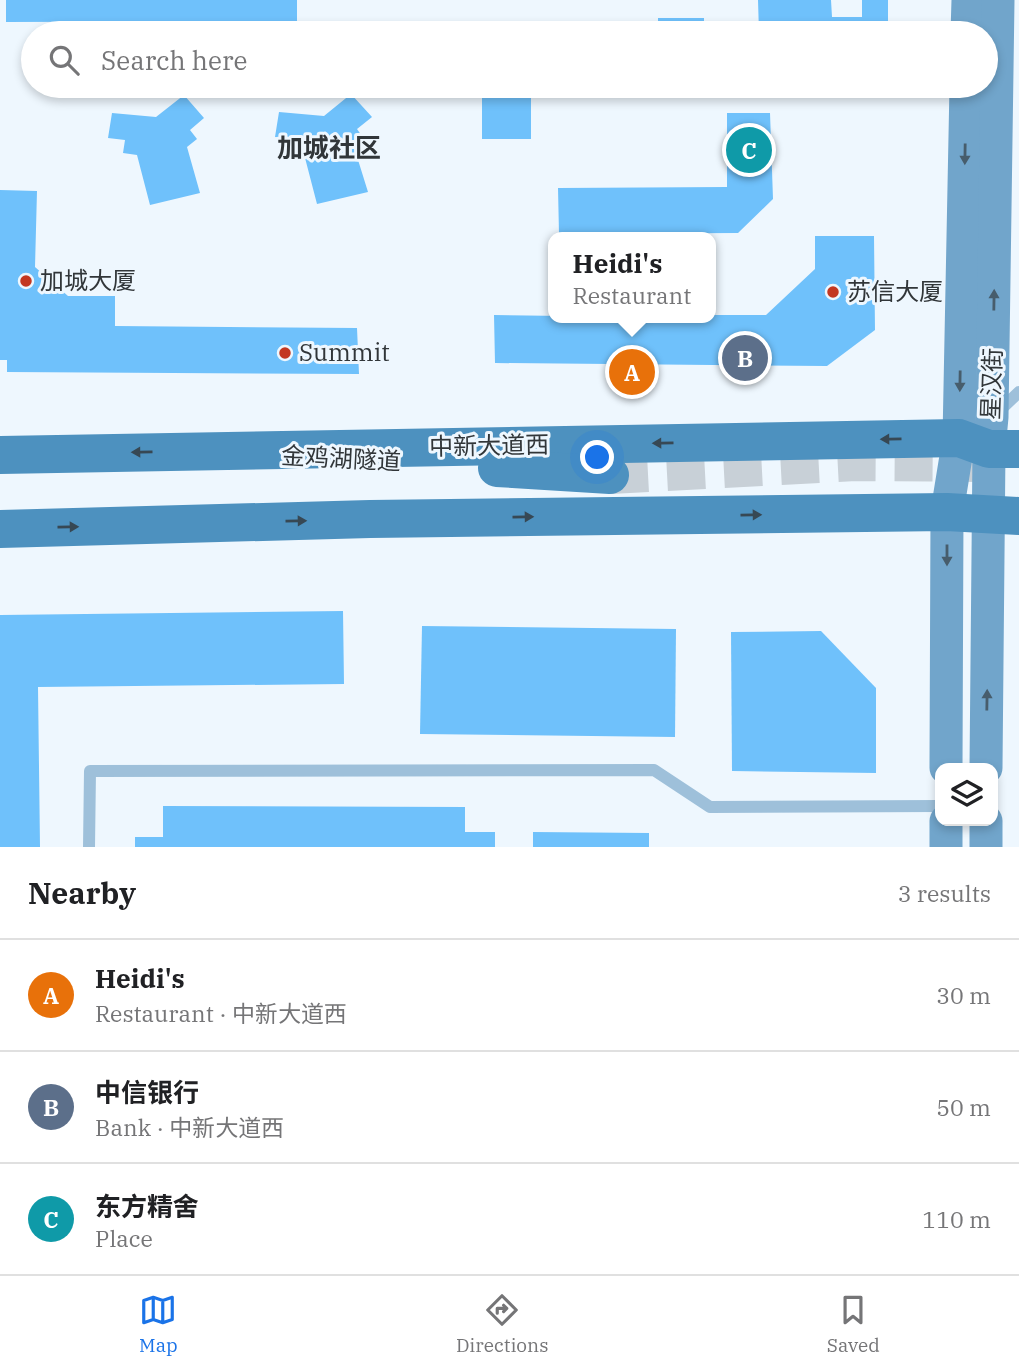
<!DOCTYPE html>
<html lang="en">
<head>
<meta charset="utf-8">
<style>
  :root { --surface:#fff; --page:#f2f2f2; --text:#202124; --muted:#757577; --line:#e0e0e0; --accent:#1a73e8 }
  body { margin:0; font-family:"IBM Plex Serif","Noto Sans SC",serif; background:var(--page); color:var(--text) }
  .controls { position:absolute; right:21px; bottom:21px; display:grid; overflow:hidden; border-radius:14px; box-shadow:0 4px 10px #0003 }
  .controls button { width:63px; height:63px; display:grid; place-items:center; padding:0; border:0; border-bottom:2px solid var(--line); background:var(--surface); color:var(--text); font:35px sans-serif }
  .you { position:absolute; left:598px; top:458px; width:24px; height:24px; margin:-18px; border:5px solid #fff; border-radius:50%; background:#1a73e8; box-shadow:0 0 0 10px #1a73e833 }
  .badge { display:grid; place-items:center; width:46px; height:46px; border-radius:50%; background:var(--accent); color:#fff; font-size:23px; font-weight:700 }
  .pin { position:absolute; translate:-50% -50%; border:4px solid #fff; box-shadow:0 2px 7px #0006 }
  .popup { position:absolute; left:548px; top:232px; width:168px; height:91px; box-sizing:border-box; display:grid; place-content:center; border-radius:14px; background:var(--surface); filter:drop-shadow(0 2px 5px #0005); font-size:23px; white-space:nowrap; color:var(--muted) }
  .popup b { font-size:26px; color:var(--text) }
  .popup::after { content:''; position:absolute; left:50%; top:100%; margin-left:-14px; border:14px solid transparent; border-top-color:var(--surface) }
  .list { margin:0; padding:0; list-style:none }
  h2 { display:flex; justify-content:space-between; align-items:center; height:91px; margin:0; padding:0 28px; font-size:30px }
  h2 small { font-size:23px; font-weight:400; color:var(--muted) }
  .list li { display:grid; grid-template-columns:46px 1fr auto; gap:21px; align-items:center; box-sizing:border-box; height:112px; padding:0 28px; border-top:2px solid var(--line) }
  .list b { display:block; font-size:26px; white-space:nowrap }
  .list p { margin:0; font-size:23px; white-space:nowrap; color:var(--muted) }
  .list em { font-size:23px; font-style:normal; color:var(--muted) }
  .icon { flex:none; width:38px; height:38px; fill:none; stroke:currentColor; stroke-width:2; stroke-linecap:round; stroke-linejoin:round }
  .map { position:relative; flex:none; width:1019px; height:847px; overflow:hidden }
  .search { position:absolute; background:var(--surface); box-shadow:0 4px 10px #0003; left:21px; right:21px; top:21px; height:77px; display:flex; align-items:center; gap:18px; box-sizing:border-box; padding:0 24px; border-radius:38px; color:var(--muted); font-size:26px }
  .sheet { height:427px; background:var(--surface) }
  nav { display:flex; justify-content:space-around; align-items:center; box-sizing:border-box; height:98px; border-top:2px solid var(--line); background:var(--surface); font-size:19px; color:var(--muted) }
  nav a { display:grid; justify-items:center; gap:4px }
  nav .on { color:var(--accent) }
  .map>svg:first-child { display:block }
</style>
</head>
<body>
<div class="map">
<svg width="1019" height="847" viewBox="0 0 1019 847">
  <rect width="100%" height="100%" fill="#eef7fe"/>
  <g fill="#6fc1fb">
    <path d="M 6,0 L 297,0 L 297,21 L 6,22 Z"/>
    <path d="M 758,0 L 831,0 L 832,17 L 862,17 L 862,0 L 888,0 L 888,33 L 759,33 Z"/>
    <rect x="658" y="18" width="46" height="15"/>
    <path d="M 460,86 L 657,86 L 657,90 L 531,89 L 531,139 L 482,139 L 482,91 L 460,91 Z"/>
    <path d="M 351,94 L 372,117 L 357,129 L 364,139 L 354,147 L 368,192 L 317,204 L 304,154 L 290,152 L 292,139 L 275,137 L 279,112 L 324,116 Z"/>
    <path d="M 184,95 L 204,118 L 190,130 L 197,139 L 187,147 L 200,193 L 150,205 L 137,155 L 123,153 L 125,140 L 108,138 L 112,113 L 156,117 Z"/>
    <path d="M 727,113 L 770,113 L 773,199 L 738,233 L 559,234 L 558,188 L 727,187 Z"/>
    <path d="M 0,190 L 37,191 L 35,267 L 68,296 L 115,296 L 115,326 L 357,328 L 359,374 L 7,372 L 7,360 L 0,360 Z"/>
    <path d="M 815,236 L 874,236 L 875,330 L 827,366 L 495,363 L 494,315 L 711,318 L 711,315 L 766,315 L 815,269 Z"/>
    <path d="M 343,611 L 344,684 L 38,687 L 40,847 L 0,847 L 0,615 Z"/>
    <path d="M 422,626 L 676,629 L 675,737 L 420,734 Z"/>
    <path d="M 821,631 L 876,688 L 876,773 L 732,771 L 731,632 Z"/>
    <path d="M 163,806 L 465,807 L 465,832 L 495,832 L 495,847 L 135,847 L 135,837 L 163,837 Z"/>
    <path d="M 533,832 L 649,833 L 649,847 L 533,847 Z"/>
  </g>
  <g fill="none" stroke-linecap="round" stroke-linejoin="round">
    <path stroke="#c8d0d7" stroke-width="38" stroke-dasharray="38 19" stroke-linecap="butt" d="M 610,475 L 855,462 L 989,463"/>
    <g stroke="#9ec0da" stroke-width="12">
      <path d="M 998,412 L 1019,392"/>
      <path d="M 89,847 L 90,771 L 654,770 L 710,807 L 940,806"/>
    </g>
    <g stroke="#71a5cb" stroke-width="33">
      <path d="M 967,33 L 968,0"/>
      <path d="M 946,768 L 947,512 L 959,438 L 966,86"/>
      <path d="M 986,768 L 989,449 L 992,417 L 998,0"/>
      <path d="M 946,847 L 946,821"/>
      <path d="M 986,847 L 986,821"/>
    </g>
    <g stroke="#4d91bf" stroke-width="38">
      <path d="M 0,455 L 959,438 L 989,449 L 1019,449"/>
      <path d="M 497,468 L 610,475"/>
      <path d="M 0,529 L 370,519 L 947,512 L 1019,516"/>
    </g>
  </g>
  <defs><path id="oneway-solid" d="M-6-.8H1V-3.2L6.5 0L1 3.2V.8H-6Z" transform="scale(1.75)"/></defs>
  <g fill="#475d6c">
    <use href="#oneway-solid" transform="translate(965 154) rotate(91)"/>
    <use href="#oneway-solid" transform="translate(994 300) rotate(-89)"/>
    <use href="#oneway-solid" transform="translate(960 381) rotate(91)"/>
    <use href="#oneway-solid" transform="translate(947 555) rotate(90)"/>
    <use href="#oneway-solid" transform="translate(987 700) rotate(-89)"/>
  </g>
  <g fill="#374854">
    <use href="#oneway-solid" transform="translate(891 439) rotate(179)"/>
    <use href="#oneway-solid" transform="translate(663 443) rotate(179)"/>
    <use href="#oneway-solid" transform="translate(142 452) rotate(179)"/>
    <use href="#oneway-solid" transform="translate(751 515) rotate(-1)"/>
    <use href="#oneway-solid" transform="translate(523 517) rotate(-1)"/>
    <use href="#oneway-solid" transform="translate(296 521) rotate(-1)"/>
    <use href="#oneway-solid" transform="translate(68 527) rotate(-1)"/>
  </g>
  <g fill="#c33721" stroke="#eef7fe" stroke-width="2.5">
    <circle cx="26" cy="281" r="7"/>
    <circle cx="833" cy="292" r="7"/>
    <circle cx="285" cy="353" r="7"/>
  </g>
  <g text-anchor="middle" stroke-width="6" stroke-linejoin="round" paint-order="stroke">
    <g font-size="24" fill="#313639" stroke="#eef7fe" text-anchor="start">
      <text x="40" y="289">加城大厦</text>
      <text x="847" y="300">苏信大厦</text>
      <text x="299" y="361">Summit</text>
    </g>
    <g font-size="24" fill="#313639" stroke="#eef7fe">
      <text transform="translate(992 384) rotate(-88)" y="8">星汉街</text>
      <text transform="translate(489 446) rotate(-1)" y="8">中新大道西</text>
      <text transform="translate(341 459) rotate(3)" y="8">金鸡湖隧道</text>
    </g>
    <g font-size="26" font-weight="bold" fill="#313639" stroke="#eef7fe">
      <text x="329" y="157">加城社区</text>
    </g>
  </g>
</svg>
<div class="controls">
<button><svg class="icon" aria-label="layers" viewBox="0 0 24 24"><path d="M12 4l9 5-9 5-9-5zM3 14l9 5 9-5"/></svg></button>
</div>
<div class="you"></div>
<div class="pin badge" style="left:632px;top:372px;background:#e8710a">A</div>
<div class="popup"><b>Heidi's</b>Restaurant</div>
<div class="pin badge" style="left:745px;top:358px;background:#5c6f8a">B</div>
<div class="pin badge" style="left:749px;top:150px;background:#0f9aa8">C</div>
<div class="search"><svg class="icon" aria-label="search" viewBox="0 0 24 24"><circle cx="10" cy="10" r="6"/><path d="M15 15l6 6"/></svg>Search here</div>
</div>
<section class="sheet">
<h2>Nearby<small>3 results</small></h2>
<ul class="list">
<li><span class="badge" style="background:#e8710a">A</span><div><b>Heidi's</b><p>Restaurant · 中新大道西</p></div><em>30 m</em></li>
<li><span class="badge" style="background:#5c6f8a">B</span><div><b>中信银行</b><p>Bank · 中新大道西</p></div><em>50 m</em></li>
<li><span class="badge" style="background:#0f9aa8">C</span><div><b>东方精舍</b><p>Place</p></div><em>110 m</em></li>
</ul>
</section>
<nav>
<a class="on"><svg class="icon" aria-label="map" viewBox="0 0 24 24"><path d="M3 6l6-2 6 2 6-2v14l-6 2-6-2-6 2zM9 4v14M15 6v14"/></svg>Map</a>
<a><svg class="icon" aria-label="directions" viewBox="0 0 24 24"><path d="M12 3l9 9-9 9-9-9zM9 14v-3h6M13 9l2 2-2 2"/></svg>Directions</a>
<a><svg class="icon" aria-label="saved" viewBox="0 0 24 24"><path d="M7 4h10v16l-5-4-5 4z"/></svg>Saved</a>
</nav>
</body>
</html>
